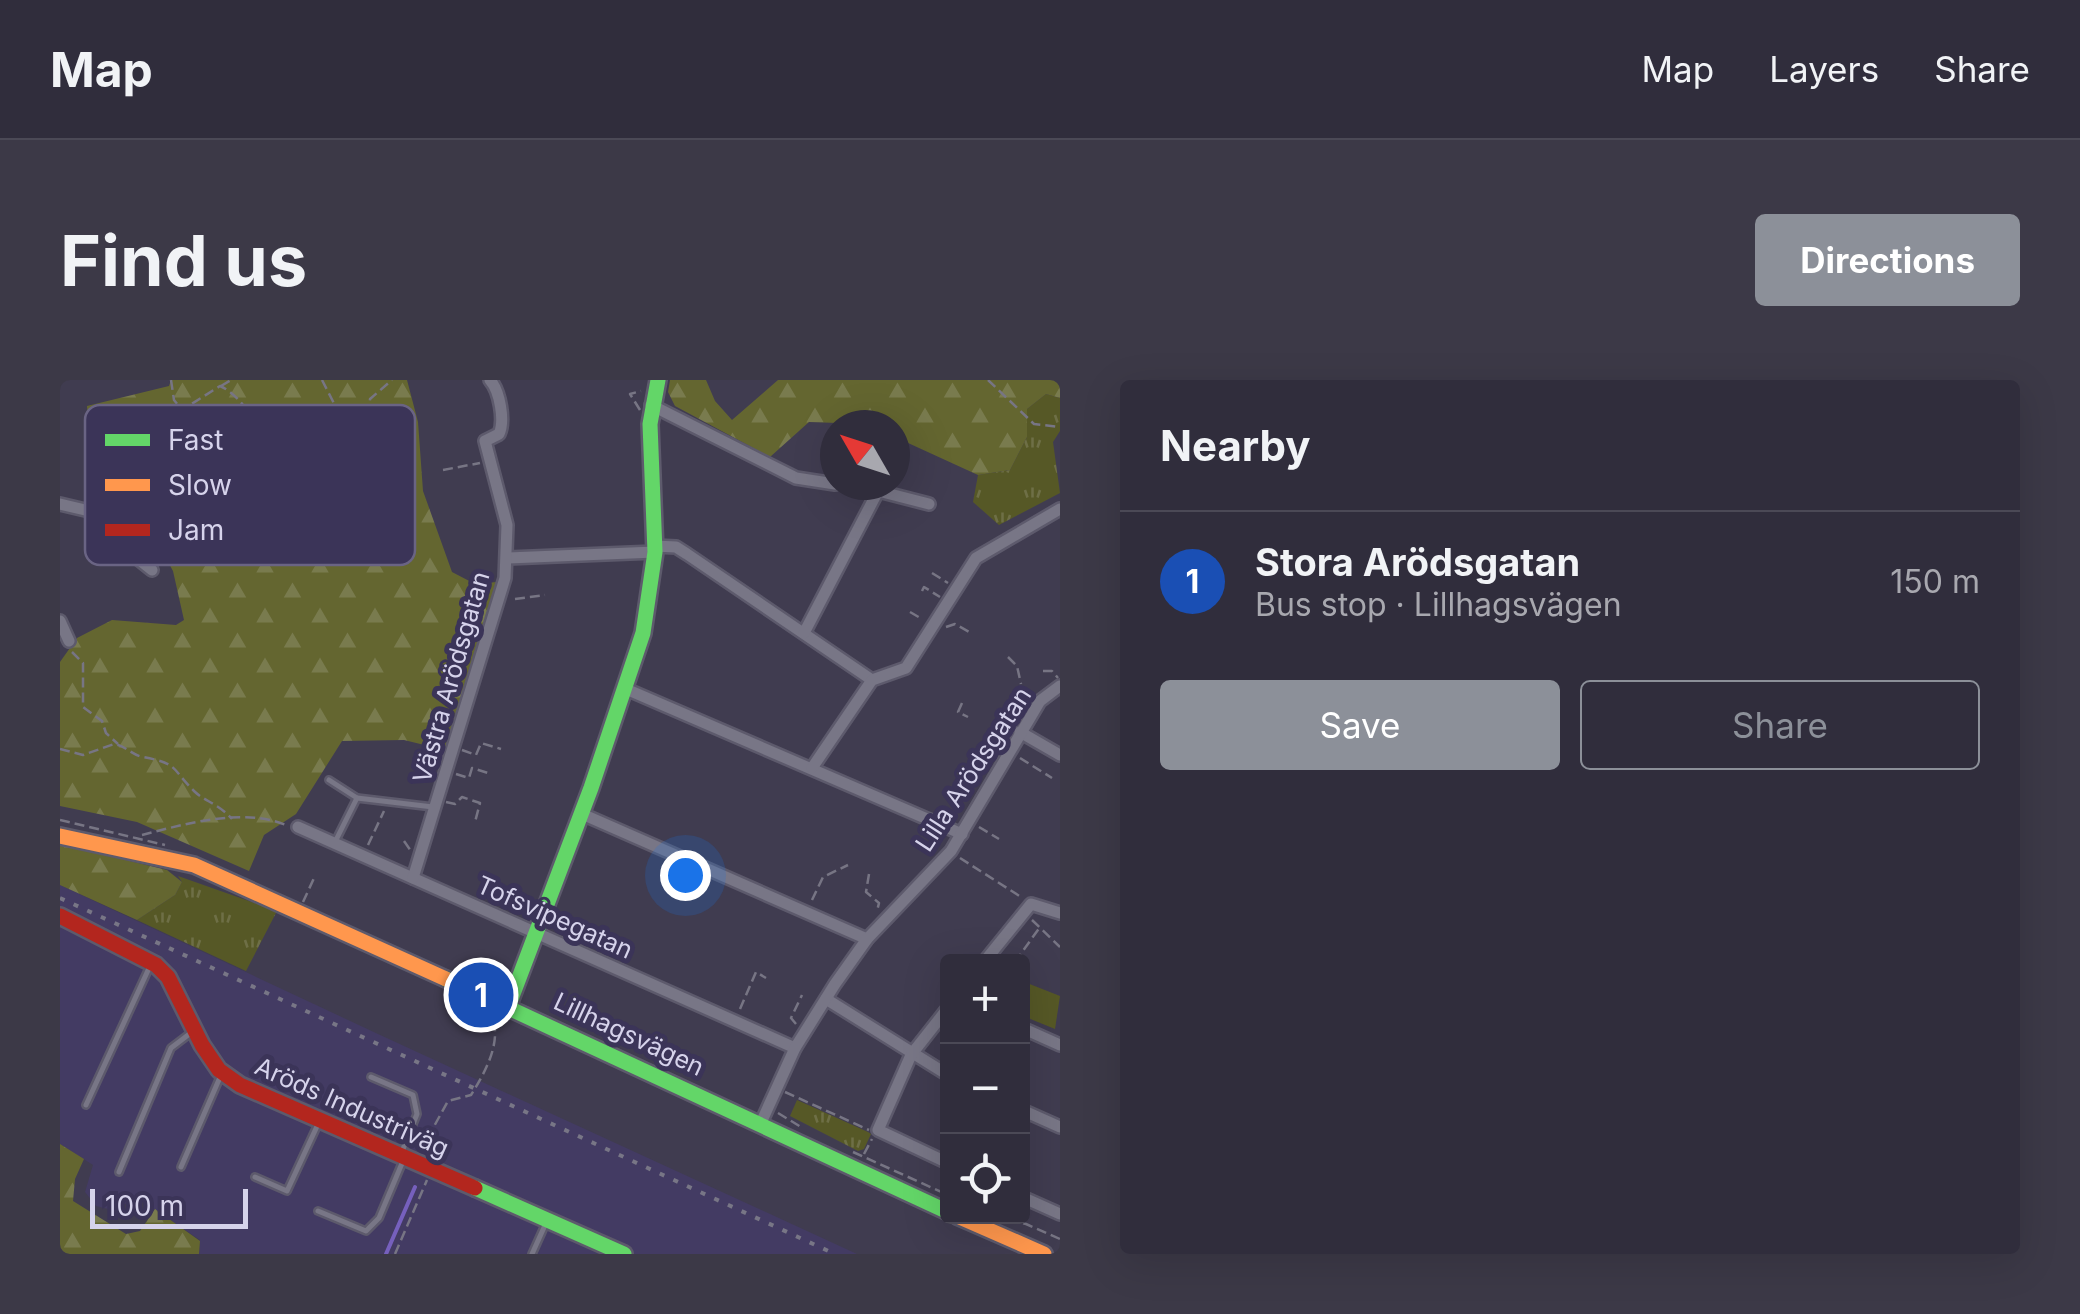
<!DOCTYPE html>
<html lang="en">
<head>
<meta charset="utf-8">
<style>
  :root { --surface:#302d3c; --page:#3c3947; --text:#f1f3f6; --muted:#a8a8af; --line:#4b4956; --accent:#8c9099 }
  body { margin:0; font-family:Inter,sans-serif; background:var(--page); color:var(--text) }
  .controls { position:absolute; right:30px; bottom:30px; display:grid; overflow:hidden; border-radius:10px; box-shadow:0 10px 40px #0002 }
  .controls button { width:90px; height:90px; display:grid; place-items:center; padding:0; border:0; border-bottom:2px solid var(--line); background:var(--surface); color:var(--text); font:50px sans-serif }
  .compass { position:absolute; left:760px; top:30px; width:90px; height:90px; border-radius:50%; background:var(--surface); box-shadow:0 10px 40px #0002; rotate:309deg }
  .scale { position:absolute; left:30px; bottom:25px; width:158px; box-sizing:border-box; padding-left:10px; border:5px solid #d6d3eb; border-top:0; font-size:28px; line-height:35px; white-space:nowrap; color:#d6d3eb; -webkit-text-stroke:8px #3b3458; paint-order:stroke }
  .you { position:absolute; left:625px; top:495px; width:35px; height:35px; margin:-25px; border:8px solid #fff; border-radius:50%; background:#1a73e8; box-shadow:0 0 0 15px #1a73e833 }
  .badge { display:grid; place-items:center; width:65px; height:65px; border-radius:50%; background:var(--accent); color:#fff; font-size:32px; font-weight:700 }
  .pin { position:absolute; translate:-50% -50%; border:5px solid #fff; box-shadow:0 2px 10px #0006 }
  .list { margin:0; padding:0; list-style:none }
  h2 { display:flex; justify-content:space-between; align-items:center; height:130px; margin:0; padding:0 40px; font-size:42px }
  h2 small { font-size:32px; font-weight:400; color:var(--muted) }
  .list li { display:grid; grid-template-columns:65px 1fr auto; gap:30px; align-items:center; box-sizing:border-box; height:140px; padding:0 40px; border-top:2px solid var(--line) }
  .list b { display:block; font-size:38px; white-space:nowrap }
  .list p { margin:0; font-size:32px; white-space:nowrap; color:var(--muted) }
  .list em { font-size:32px; font-style:normal; color:var(--muted) }
  .actions { display:flex; gap:20px; padding:30px 40px }
  .actions a { flex:1; padding:22px 0; border:2px solid var(--accent); border-radius:10px; text-align:center; font-size:35px; color:var(--accent) }
  .actions .main { background:var(--accent); color:#fff }
  .icon { flex:none; width:55px; height:55px; fill:none; stroke:currentColor; stroke-width:2; stroke-linecap:round; stroke-linejoin:round }
  .map { position:relative; flex:none; width:1000px; height:874px; overflow:hidden; border-radius:10px }
  header { display:flex; align-items:center; gap:60px; box-sizing:border-box; height:140px; padding:0 50px; background:var(--surface); border-bottom:2px solid var(--line) }
  header strong { font-size:48px }
  nav { display:flex; gap:55px; margin-inline-start:auto; font-size:35px }
  .intro { display:flex; align-items:center; justify-content:space-between; box-sizing:border-box; height:240px; padding:0 60px }
  h1 { margin:0; font-size:70px }
  .button { padding:25px 45px; border-radius:10px; background:var(--accent); color:#fff; font-size:35px; font-weight:700 }
  main { display:flex; gap:60px; padding:0 60px }
  aside { flex:1; background:var(--surface); border-radius:10px; box-shadow:0 10px 40px #0002 }
  .map>svg:first-child { display:block }
</style>
</head>
<body>
<header>
<strong>Map</strong>
<nav><a>Map</a><a>Layers</a><a>Share</a></nav>
</header>
<div class="intro"><h1>Find us</h1><a class="button">Directions</a></div>
<main>
<div class="map">
<svg width="1000" height="874" viewBox="0 0 1000 874">
  <defs>
    <pattern id="grass-tufts" width="24" height="20" patternUnits="userSpaceOnUse" patternTransform="scale(2.5)"><rect width="24" height="20" fill="#565826"/><path d="M3 7l-1-3M5 7V3M7 7l1-3M15 17l-1-3M17 17v-4M19 17l1-3" fill="none" stroke="#6e6f46"/></pattern>
    <pattern id="forest-firs" width="22" height="20" patternUnits="userSpaceOnUse" patternTransform="scale(2.5)"><rect width="22" height="20" fill="#646630"/><path d="M5 1l3.5 6h-7zM16 11l3.5 6h-7z" fill="#797b4e"/></pattern>
  </defs>
  <rect width="100%" height="100%" fill="#403c50"/>
  <path fill="#433b63" d="M 0,505 L 318,654 L 797,874 L 139,874 L 140,860 L 78,818 L 52,830 L 36,826 L 25,812 L 33,785 L 0,764 Z"/>
  <g fill="url(#grass-tufts)">
    <path d="M 986,14 L 1000,18 L 1000,51 L 993,62 L 1000,113 L 939,145 L 913,122 L 918,95 L 950,90 L 967,57 L 967,29 Z"/>
    <path d="M 118,496 L 217,531 L 186,591 L 77,540 L 115,515 L 122,502 Z"/>
    <path d="M 737,720 L 808,752 L 811,754 L 804,769 L 798,771 L 730,736 Z"/>
  </g>
  <g fill="url(#forest-firs)">
    <path d="M 111,0 L 347,0 L 358,42 L 363,111 L 392,192 L 415,204 L 437,202 L 389,371 L 344,360 L 282,361 L 236,434 L 204,455 L 189,491 L 77,442 L 0,426 L 0,282 L 17,258 L 52,240 L 116,245 L 124,240 L 113,191 L 78,126 L 33,117 L 27,26 L 109,6 Z"/>
    <path d="M 610,0 L 646,0 L 655,21 L 672,40 L 718,0 L 1000,0 L 1000,18 L 986,14 L 967,29 L 967,57 L 950,90 L 918,95 L 835,57 L 835,45 L 749,42 L 710,77 L 615,26 L 608,12 Z"/>
    <path d="M 0,464 L 107,490 L 122,502 L 115,515 L 77,540 L 0,505 Z"/>
    <path d="M 0,764 L 24,779 L 15,799 L 13,821 L 66,854 L 80,851 L 95,829 L 140,861 L 139,874 L 0,874 Z"/>
  </g>
  <path fill="#565826" d="M 962,601 L 1000,616 L 995,649 L 963,636 Z"/>
  <g fill="none" stroke-linecap="round" stroke-linejoin="round">
    <path stroke="#7660bd" stroke-width="4" d="M 326,874 L 355,807"/>
    <defs>
      <g id="lane">
        <path d="M 269,400 L 297,418"/>
        <path d="M 274,464 L 297,418 L 373,427"/>
        <path d="M 311,697 L 353,715 L 357,734 L 341,774"/>
        <path d="M 26,725 L 90,586"/>
        <path d="M 121,787 L 161,695"/>
        <path d="M 59,792 L 111,668 L 132,652"/>
        <path d="M 195,797 L 227,811 L 259,742"/>
        <path d="M 258,831 L 306,851 L 319,838 L 343,781"/>
        <path d="M 472,874 L 486,843"/>
      </g>
      <g id="street">
        <path d="M 591,25 L 736,98 L 775,104"/>
        <path d="M 795,105 L 869,124"/>
        <path d="M 0,124 L 38,133 L 57,162 L 92,190"/>
        <path d="M 595,166 L 616,167 L 627,174 L 812,300"/>
        <path d="M 448,178 L 595,172"/>
        <path d="M 0,241 L 9,261"/>
        <path d="M 744,253 L 817,113"/>
        <path d="M 566,309 L 902,454"/>
        <path d="M 960,352 L 1000,375"/>
        <path d="M 752,388 L 812,300 L 846,288 L 916,178 L 1000,129"/>
        <path d="M 522,434 L 807,559"/>
        <path d="M 238,447 L 735,668"/>
        <path d="M 353,498 L 445,198 L 447,145 L 425,61 L 439,54 C 445,41 440,11 430,0"/>
        <path d="M 924,582 L 971,524 L 1000,533"/>
        <path d="M 766,619 L 888,695"/>
        <path d="M 888,628 L 851,675 L 818,750 L 888,783"/>
        <path d="M 962,648 L 1000,665"/>
        <path d="M 962,730 L 1000,747"/>
        <path d="M 700,745 L 735,668 L 775,604 L 807,559 L 891,471 L 980,321 L 1000,306"/>
        <path d="M 962,817 L 1000,834"/>
      </g>
      <g id="fast">
        <path d="M 386,599 L 888,832"/>
        <path d="M 448,627 L 531,408 L 583,253 L 595,172 L 590,44 L 598,0"/>
        <path d="M 415,808 L 564,874"/>
      </g>
      <g id="slow">
        <path d="M 0,456 L 134,485 L 386,599"/>
        <path d="M 897,836 L 984,874"/>
      </g>
      <path id="jam" d="M 0,536 L 96,585 L 108,597 L 142,665 L 159,690 L 180,705 L 415,808"/>
    </defs>
    <use href="#lane" stroke="#5d5a6c" stroke-width="10"/>
    <use href="#street" stroke="#5d5a6c" stroke-width="16"/>
    <use href="#fast" stroke="#5d5a6c" stroke-width="20"/>
    <use href="#slow" stroke="#5d5a6c" stroke-width="20"/>
    <use href="#jam" stroke="#5d5a6c" stroke-width="20"/>
    <g stroke="#777584" stroke-width="2.5" stroke-dasharray="10 5" stroke-linecap="butt">
      <path d="M 111,0 L 114,20 L 122,30 L 160,6 C 206,26 230,140 267,141 C 308,130 307,55 310,19 L 332,0"/>
      <path d="M 262,0 L 300,74"/>
      <path d="M 928,0 L 974,44 L 1000,47"/>
      <path d="M 161,6 L 171,0"/>
      <path d="M 580,30 L 570,14 L 581,11"/>
      <path d="M 128,32 L 156,65 L 225,91"/>
      <path d="M 383,90 L 420,83"/>
      <path d="M 872,193 L 888,203"/>
      <path d="M 862,211 L 864,207 L 880,217"/>
      <path d="M 455,219 L 485,215"/>
      <path d="M 850,232 L 862,239"/>
      <path d="M 886,247 L 895,244 L 911,253"/>
      <path d="M 12,272 L 23,283 L 23,327 L 42,341 L 46,353 L 58,364"/>
      <path d="M 948,277 L 957,286 L 961,304"/>
      <path d="M 983,291 L 992,291 L 998,298"/>
      <path d="M 953,320 L 964,329"/>
      <path d="M 902,323 L 898,332 L 908,337"/>
      <path d="M 0,369 L 23,375 L 54,364 C 66,366 72,375 83,377 C 119,384 110,387 134,411 C 144,421 159,424 172,439"/>
      <path d="M 402,370 L 416,375 L 421,363 L 441,369"/>
      <path d="M 915,373 L 913,386 L 926,391"/>
      <path d="M 960,378 L 992,398"/>
      <path d="M 396,394 L 409,398 L 412,388 L 431,394"/>
      <path d="M 386,422 L 395,424 L 402,417 L 420,423 L 415,442"/>
      <path d="M 0,440 L 105,465"/>
      <path d="M 919,447 L 939,459"/>
      <path d="M 82,455 C 125,444 183,427 226,445"/>
      <path d="M 344,461 L 351,471"/>
      <path d="M 308,465 L 324,431"/>
      <path d="M 900,478 L 961,517"/>
      <path d="M 809,494 L 806,512 L 819,523 L 817,531"/>
      <path d="M 752,520 L 763,497 L 788,485"/>
      <path d="M 243,522 L 255,496"/>
      <path d="M 972,540 L 1000,567"/>
      <path d="M 955,582 L 980,547"/>
      <path d="M 680,629 L 696,592 L 706,598"/>
      <path d="M 736,644 L 731,638 L 742,615"/>
      <path d="M 725,712 L 809,750"/>
      <path d="M 718,733 L 741,747"/>
      <path d="M 793,772 L 888,815"/>
      <path d="M 371,774 L 372,750 L 388,721 L 411,715 C 426,691 443,660 431,634"/>
      <path d="M 804,774 L 812,759"/>
      <path d="M 934,836 L 966,844 L 1000,859"/>
      <path d="M 335,874 L 367,800"/>
    </g>
    <use href="#lane" stroke="#787686" stroke-width="5"/>
    <use href="#street" stroke="#787686" stroke-width="11"/>
    <use href="#fast" stroke="#63d668" stroke-width="15"/>
    <use href="#slow" stroke="#ff974d" stroke-width="15"/>
    <use href="#jam" stroke="#b3261e" stroke-width="15"/>
    <path stroke="#787686" stroke-width="4" stroke-dasharray="5 10" stroke-linecap="butt" d="M 0,518 L 775,874"/>
  </g>
  <g text-anchor="middle" stroke-width="10" stroke-linejoin="round" paint-order="stroke">
    <g font-size="25" fill="#d6d3eb" stroke="#3b3458">
      <text transform="translate(391 297) rotate(-74)" y="9">Västra Arödsgatan</text>
      <text transform="translate(913 389) rotate(-57)" y="9">Lilla Arödsgatan</text>
      <text transform="translate(495 537) rotate(24)" y="9">Tofsvipegatan</text>
      <text transform="translate(569 654) rotate(25)" y="9">Lillhagsvägen</text>
      <text transform="translate(292 727) rotate(24)" y="9">Aröds Industriväg</text>
    </g>
  </g>
  <rect x="25" y="25" width="330" height="160" rx="15" fill="#3b3458" stroke="#6a6484" stroke-width="2.5"/>
  <rect x="45" y="54" width="45" height="12" fill="#63d668"/>
  <rect x="45" y="99" width="45" height="12" fill="#ff974d"/>
  <rect x="45" y="144" width="45" height="12" fill="#b3261e"/>
  <g font-size="28" fill="#d6d3eb">
    <text x="108" y="70">Fast</text>
    <text x="108" y="115">Slow</text>
    <text x="108" y="160">Jam</text>
  </g>
</svg>
<div class="controls">
<button>+</button>
<button>−</button>
<button><svg class="icon" aria-label="locate" viewBox="0 0 24 24"><circle cx="12" cy="12" r="6"/><path d="M12 2v4M12 18v4M2 12h4M18 12h4"/></svg></button>
</div>
<svg class="compass" viewBox="-18 -18 36 36"><path d="M0-13l5 13h-10z" fill="#e53935"/><path d="M0 13l5-13h-10z" fill="#a8a8af"/></svg>
<div class="scale">100 m</div>
<div class="you"></div>
<div class="pin badge" style="left:421px;top:615px;background:#1a4fb4">1</div>
</div>
<aside>
<h2>Nearby<small></small></h2>
<ul class="list">
<li><span class="badge" style="background:#1a4fb4">1</span><div><b>Stora Arödsgatan</b><p>Bus stop · Lillhagsvägen</p></div><em>150 m</em></li>
</ul>
<div class="actions"><a class="main">Save</a><a>Share</a></div>
</aside>
</main>
</body>
</html>
